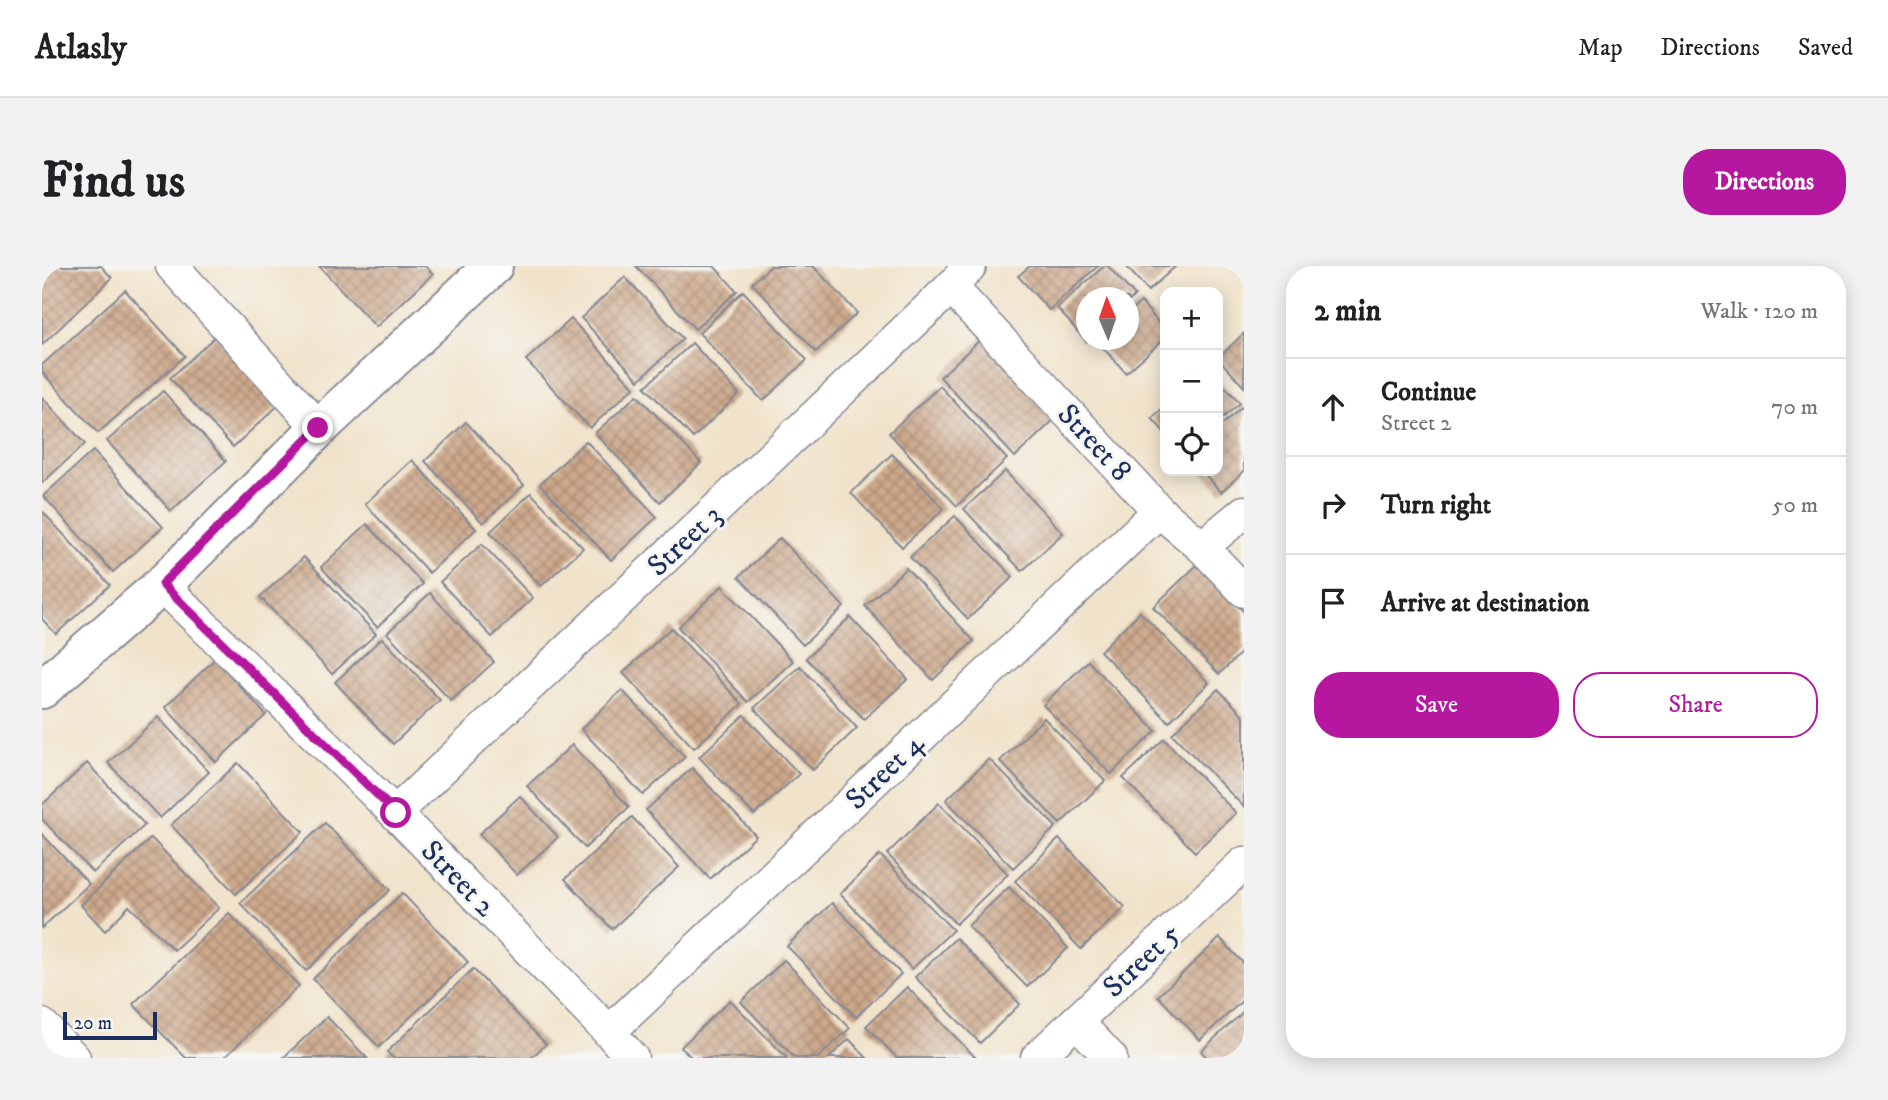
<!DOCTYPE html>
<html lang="en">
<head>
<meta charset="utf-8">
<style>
  :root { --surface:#fff; --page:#f2f2f2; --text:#202124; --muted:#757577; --line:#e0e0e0; --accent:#b5179e }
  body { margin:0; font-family:"IM FELL DW Pica",serif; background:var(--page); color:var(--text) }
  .controls { position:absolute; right:21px; top:21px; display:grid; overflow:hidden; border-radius:14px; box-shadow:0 4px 18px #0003 }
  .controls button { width:63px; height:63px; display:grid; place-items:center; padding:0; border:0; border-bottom:2px solid var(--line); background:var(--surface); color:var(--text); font:35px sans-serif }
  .compass { position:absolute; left:1034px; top:21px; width:63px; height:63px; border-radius:50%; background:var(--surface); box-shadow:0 4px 18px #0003; rotate:358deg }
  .scale { position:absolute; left:21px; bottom:18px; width:94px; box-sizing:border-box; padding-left:7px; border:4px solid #1b2f5e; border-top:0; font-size:19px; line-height:24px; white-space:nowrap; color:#1b2f5e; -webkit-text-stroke:5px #f6f6f2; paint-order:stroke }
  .stop { position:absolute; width:21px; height:21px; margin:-16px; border:5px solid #b5179e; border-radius:50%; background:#fff }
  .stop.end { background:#b5179e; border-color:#fff; box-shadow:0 2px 7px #0008 }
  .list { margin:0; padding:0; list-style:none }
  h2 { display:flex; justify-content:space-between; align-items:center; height:91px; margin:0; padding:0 28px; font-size:30px }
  h2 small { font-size:23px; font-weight:400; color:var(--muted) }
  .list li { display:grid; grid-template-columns:46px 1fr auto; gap:21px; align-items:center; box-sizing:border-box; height:98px; padding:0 28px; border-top:2px solid var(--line) }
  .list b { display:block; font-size:26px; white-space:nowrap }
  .list p { margin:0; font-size:23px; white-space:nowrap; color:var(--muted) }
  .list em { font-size:23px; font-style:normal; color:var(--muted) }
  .actions { display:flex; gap:14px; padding:21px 28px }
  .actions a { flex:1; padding:16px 0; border:2px solid var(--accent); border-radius:28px; text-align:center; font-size:24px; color:var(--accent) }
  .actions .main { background:var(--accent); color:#fff }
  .icon { flex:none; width:38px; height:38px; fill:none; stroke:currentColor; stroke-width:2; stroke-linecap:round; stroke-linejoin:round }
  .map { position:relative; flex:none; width:1202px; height:792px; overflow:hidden; border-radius:28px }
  header { display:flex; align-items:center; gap:42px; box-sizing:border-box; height:98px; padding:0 35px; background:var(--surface); border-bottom:2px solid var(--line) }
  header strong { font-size:33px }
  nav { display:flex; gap:38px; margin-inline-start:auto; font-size:24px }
  .intro { display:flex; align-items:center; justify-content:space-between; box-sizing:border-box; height:168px; padding:0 42px }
  h1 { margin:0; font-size:49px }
  .button { padding:18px 32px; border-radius:28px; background:var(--accent); color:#fff; font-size:24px; font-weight:700 }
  main { display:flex; gap:42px; padding:0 42px }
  aside { flex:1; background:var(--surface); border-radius:28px; box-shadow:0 4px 18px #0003 }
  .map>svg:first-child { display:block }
</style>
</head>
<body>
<header>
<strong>Atlasly</strong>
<nav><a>Map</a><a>Directions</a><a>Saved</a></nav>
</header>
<div class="intro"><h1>Find us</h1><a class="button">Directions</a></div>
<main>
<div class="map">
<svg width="1202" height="792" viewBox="0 0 1202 792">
  <defs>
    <pattern id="building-cross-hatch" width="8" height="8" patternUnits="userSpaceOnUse" patternTransform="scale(1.75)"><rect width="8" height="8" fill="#cea98b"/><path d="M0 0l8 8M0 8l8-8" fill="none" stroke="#a68a75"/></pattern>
  </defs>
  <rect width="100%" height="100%" fill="#f6f6f2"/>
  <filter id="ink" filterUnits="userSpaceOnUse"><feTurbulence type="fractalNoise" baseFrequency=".0143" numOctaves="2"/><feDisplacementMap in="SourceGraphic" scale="14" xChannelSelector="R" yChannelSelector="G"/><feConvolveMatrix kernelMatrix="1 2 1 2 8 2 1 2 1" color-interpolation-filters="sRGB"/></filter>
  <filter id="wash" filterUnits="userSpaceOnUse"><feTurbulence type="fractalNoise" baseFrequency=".00686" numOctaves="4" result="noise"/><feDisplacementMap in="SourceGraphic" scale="28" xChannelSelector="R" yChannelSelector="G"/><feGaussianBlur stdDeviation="1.57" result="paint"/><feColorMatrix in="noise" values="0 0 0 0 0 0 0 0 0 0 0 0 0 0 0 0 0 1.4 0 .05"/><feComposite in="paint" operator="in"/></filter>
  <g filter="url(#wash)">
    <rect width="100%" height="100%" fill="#f1e3cb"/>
    <g id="blocks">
      <g fill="url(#building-cross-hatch)">
        <path d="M 0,0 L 59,0 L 70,12 L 0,79 Z"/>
        <path d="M 277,0 L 383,0 L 391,8 L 334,61 Z"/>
        <path d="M 594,0 L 672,0 L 695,25 L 653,63 Z"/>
        <path d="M 729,0 L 771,0 L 815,47 L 774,86 L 710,17 Z"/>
        <path d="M 988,0 L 1056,0 L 1007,44 L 976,10 Z"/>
        <path d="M 1062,0 L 1066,0 L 1093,30 L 1086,36 L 1086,32 L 1044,32 L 1044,75 L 1015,42 Z"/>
        <path d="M 1084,0 L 1134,0 L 1106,25 Z"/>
        <path d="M 583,11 L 641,73 L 597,114 L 539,52 Z"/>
        <path d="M 83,24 L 143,90 L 56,167 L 0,106 L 0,99 Z"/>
        <path d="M 701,25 L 765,94 L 721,135 L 657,67 Z"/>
        <path d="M 1099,36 L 1123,64 L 1123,72 L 1084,107 L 1055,75 L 1057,74 L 1086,74 L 1086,47 Z"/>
        <path d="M 529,53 L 592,121 L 548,162 L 484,94 Z"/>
        <path d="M 177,67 L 240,136 L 191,181 L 128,112 Z"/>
        <path d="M 1202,67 L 1202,121 L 1176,92 Z"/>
        <path d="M 941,71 L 1016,150 L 973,191 L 898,111 Z"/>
        <path d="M 650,77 L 697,128 L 651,172 L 603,121 Z"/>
        <path d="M 1176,113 L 1198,137 L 1176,156 Z"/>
        <path d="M 898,120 L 965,193 L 915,240 L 847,167 Z"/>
        <path d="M 121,125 L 184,195 L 129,245 L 65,175 Z"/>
        <path d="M 595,129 L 659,197 L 618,236 L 553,167 Z"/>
        <path d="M 0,131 L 43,178 L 0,217 Z"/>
        <path d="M 1202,139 L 1202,205 L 1179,226 L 1160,205 L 1176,205 L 1176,162 Z"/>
        <path d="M 1123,140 L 1123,167 L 1110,152 Z"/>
        <path d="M 424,156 L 482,219 L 441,257 L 383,195 Z"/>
        <path d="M 544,175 L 615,251 L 569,294 L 498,218 Z"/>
        <path d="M 51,185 L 121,261 L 71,306 L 1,230 Z"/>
        <path d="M 850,188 L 902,243 L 860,281 L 809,227 Z"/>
        <path d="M 370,194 L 434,263 L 387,307 L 323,238 Z"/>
        <path d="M 963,205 L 1021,267 L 980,305 L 922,243 Z"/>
        <path d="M 489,227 L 541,282 L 499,320 L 448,266 Z"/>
        <path d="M 0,245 L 68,319 L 14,368 L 0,353 Z"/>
        <path d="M 913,250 L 971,311 L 926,353 L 868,291 Z"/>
        <path d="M 325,258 L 381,318 L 335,361 L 279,301 Z"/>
        <path d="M 738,272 L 802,341 L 761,379 L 697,311 Z"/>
        <path d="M 440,278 L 491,332 L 450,371 L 398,316 Z"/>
        <path d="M 262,291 L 334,368 L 290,408 L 218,331 Z"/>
        <path d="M 1155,299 L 1202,346 L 1202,384 L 1177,408 L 1111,341 Z"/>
        <path d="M 864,302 L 932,375 L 891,414 L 823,340 Z"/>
        <path d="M 680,320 L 751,395 L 706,436 L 636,361 Z"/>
        <path d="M 388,327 L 452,396 L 409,435 L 345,367 Z"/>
        <path d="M 1098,346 L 1167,417 L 1127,456 L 1058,385 Z"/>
        <path d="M 808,351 L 866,413 L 822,453 L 764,392 Z"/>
        <path d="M 629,362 L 700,438 L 652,482 L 581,407 Z"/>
        <path d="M 340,372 L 398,434 L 351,478 L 293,416 Z"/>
        <path d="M 173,393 L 224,449 L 174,496 L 123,441 Z"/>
        <path d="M 1046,395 L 1114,465 L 1069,508 L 1001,439 Z"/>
        <path d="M 758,400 L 815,462 L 771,504 L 712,442 Z"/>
        <path d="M 1176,423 L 1202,450 L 1202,541 L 1130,468 Z"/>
        <path d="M 580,424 L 643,491 L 601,529 L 539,463 Z"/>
        <path d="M 702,449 L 757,508 L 712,549 L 657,491 Z"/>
        <path d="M 116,451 L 167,506 L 118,552 L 66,497 Z"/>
        <path d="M 1002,452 L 1063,515 L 1018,558 L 958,495 Z"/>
        <path d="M 1122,473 L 1194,547 L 1153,586 L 1081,512 Z"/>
        <path d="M 530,479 L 587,541 L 543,582 L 485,520 Z"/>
        <path d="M 947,493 L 1014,561 L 971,602 L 904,534 Z"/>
        <path d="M 45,497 L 103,559 L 51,607 L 0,553 L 0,539 Z"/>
        <path d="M 196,497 L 261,566 L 194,628 L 129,559 Z"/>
        <path d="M 650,502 L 714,570 L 668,613 L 604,544 Z"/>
        <path d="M 478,530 L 516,571 L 475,609 L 437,568 Z"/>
        <path d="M 897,537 L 966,608 L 914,658 L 845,588 Z"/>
        <path d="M 590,551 L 637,601 L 570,663 L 523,613 Z"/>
        <path d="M 283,557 L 348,624 L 264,705 L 198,637 Z"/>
        <path d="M 0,568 L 47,618 L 0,662 Z"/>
        <path d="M 109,572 L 177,642 L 132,684 L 87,640 L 63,665 L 39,639 Z"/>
        <path d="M 1017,573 L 1083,641 L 1039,683 L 973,615 Z"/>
        <path d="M 838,589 L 911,664 L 870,703 L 798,628 Z"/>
        <path d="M 967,621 L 1026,682 L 985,721 L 926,660 Z"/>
        <path d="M 360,627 L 426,696 L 337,781 L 271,713 Z"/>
        <path d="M 790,637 L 859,708 L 814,751 L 745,680 Z"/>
        <path d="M 187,647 L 257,720 L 182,792 L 144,792 L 91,738 Z"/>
        <path d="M 914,672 L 978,738 L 938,777 L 873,711 Z"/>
        <path d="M 1178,672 L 1202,698 L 1202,733 L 1158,774 L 1116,730 Z"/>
        <path d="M 742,694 L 808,762 L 776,792 L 753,792 L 699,736 Z"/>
        <path d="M 431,703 L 504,778 L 489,792 L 351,792 L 345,786 Z"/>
        <path d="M 865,721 L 934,792 L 855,792 L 824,760 Z"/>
        <path d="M 688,734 L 745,792 L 650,792 L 639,781 Z"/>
        <path d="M 1202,745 L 1202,792 L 1165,792 L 1159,785 Z"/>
        <path d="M 285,751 L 325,792 L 241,792 Z"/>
        <path d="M 807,773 L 825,792 L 787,792 Z"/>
      </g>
    </g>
  </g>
  <g filter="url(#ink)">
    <use href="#blocks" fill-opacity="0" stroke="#868994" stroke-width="2"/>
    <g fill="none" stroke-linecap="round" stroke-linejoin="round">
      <defs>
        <g id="minor">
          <path d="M 130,0 L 277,162"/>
          <path d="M 909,21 L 1117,245 L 1160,281 L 1202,325"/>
          <path d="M 1160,281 L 1202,246"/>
          <path d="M 120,319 L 353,547 L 567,766 L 590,792"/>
          <path d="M 353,547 L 909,21 L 928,0"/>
          <path d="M 1034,755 L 1069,792"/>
          <path d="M 0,759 L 32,792"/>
          <path d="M 567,766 L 1117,245"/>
          <path d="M 995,792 L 1202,597"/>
        </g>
        <path id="tertiary" d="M 0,423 L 120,319 L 277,162 L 451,0"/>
      </defs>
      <use href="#minor" stroke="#868994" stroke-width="35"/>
      <use href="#tertiary" stroke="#868994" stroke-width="42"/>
      <use href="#minor" stroke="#fff" stroke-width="32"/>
      <use href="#tertiary" stroke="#fff" stroke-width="38"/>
    </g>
  </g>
  <g fill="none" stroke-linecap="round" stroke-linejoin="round" filter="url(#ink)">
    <path stroke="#b5179e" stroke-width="9" d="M 276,162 L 120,318 L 354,547"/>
  </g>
  <g text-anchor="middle" stroke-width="6" stroke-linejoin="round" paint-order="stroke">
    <g font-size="30" fill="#1b2f5e" stroke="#f6f6f2">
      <text transform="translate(1053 176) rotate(47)" y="10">Street 8</text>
      <text transform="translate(642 274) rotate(-43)" y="10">Street 3</text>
      <text transform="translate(842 505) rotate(-44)" y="10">Street 4</text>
      <text transform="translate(417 612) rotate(46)" y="10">Street 2</text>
      <text transform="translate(1099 694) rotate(-43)" y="10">Street 5</text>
    </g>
  </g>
</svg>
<div class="controls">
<button>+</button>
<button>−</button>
<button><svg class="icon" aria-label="locate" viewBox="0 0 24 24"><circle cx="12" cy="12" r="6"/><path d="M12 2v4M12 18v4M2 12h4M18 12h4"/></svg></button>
</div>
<svg class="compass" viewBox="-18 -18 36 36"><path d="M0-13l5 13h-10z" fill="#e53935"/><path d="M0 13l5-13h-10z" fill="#757577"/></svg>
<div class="scale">20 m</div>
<div class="stop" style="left:354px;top:547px"></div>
<div class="stop end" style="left:276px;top:162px"></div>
</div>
<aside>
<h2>2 min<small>Walk · 120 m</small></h2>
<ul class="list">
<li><svg class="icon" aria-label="ahead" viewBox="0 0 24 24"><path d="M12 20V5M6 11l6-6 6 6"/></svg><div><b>Continue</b><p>Street 2</p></div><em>70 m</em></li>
<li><svg class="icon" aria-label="right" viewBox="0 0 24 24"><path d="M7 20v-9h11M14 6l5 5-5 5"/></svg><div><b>Turn right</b></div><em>50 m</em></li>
<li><svg class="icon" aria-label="arrive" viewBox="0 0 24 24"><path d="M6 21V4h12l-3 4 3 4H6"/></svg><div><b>Arrive at destination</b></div></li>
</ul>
<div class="actions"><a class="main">Save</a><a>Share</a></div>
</aside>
</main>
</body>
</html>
